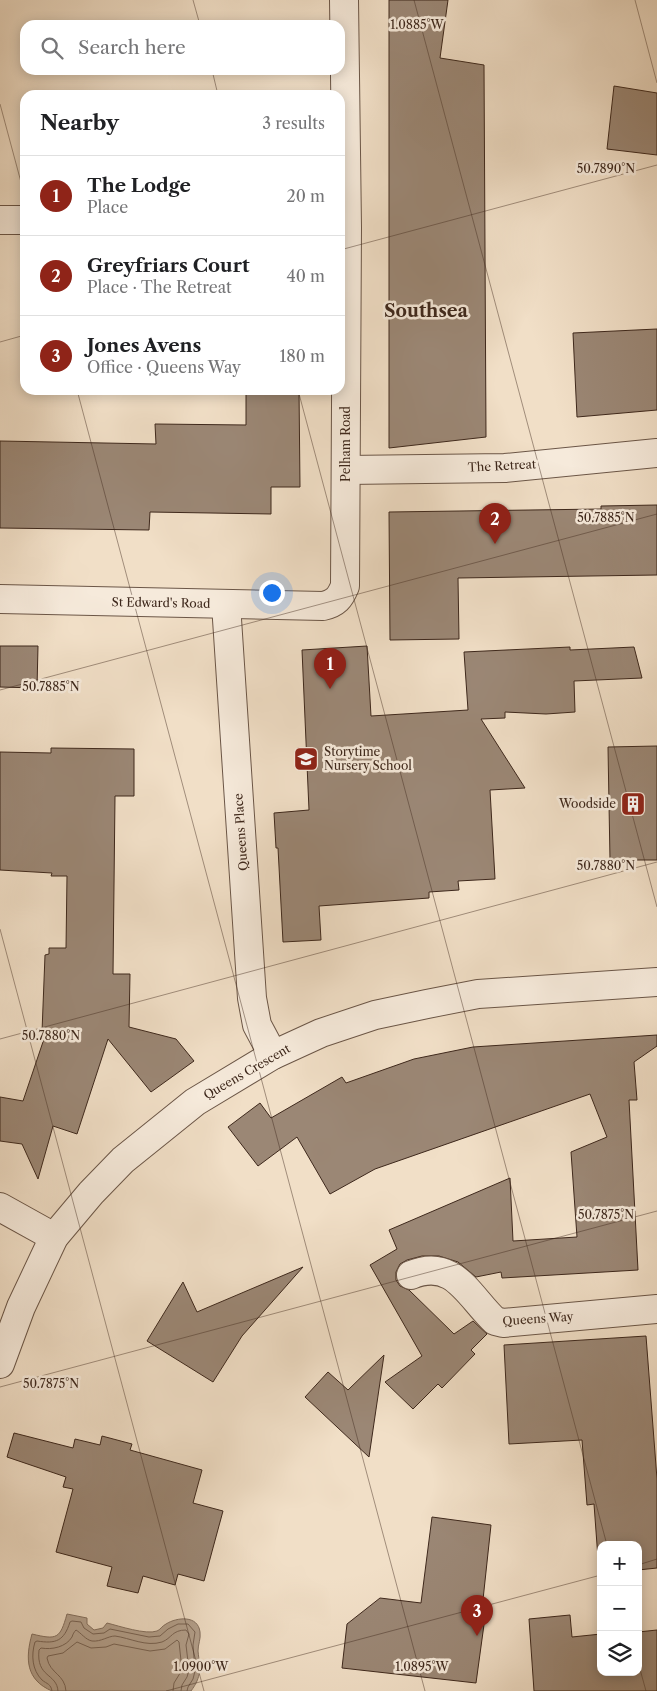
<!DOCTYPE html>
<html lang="en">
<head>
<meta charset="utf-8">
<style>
  :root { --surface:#fff; --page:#f6f6f6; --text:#202124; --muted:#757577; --line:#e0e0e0; --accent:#8f2418 }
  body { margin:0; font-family:"Libre Caslon Text",serif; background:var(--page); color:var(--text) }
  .controls { position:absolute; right:15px; bottom:15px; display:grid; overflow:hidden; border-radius:10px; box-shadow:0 2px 12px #0003 }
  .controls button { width:45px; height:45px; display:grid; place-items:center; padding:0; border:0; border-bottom:1px solid var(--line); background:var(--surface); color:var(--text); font:25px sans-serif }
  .you { position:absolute; left:271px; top:592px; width:18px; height:18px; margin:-12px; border:4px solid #fff; border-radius:50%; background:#1a73e8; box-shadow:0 0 0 8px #1a73e833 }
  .badge { display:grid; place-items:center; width:32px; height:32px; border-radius:50%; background:var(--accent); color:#fff; font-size:16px; font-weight:700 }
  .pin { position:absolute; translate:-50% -41px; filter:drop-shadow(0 1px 2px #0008) }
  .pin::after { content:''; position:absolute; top:26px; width:18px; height:15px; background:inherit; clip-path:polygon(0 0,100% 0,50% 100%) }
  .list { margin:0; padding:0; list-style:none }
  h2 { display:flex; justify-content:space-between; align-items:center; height:65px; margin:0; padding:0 20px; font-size:21px }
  h2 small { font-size:16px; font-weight:400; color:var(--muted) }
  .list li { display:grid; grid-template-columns:32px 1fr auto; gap:15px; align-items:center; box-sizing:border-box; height:80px; padding:0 20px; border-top:1px solid var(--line) }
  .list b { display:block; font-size:19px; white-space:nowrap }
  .list p { margin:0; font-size:16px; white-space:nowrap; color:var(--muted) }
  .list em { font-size:16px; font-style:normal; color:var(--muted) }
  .icon { flex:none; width:28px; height:28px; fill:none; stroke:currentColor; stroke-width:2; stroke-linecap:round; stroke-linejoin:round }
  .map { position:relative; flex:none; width:657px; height:1691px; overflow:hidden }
  .search { position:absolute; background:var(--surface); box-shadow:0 2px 12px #0003; left:20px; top:20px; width:325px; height:55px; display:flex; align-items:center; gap:12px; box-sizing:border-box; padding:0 18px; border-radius:15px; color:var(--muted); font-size:19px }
  .panel { position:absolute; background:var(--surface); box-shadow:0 2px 12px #0003; left:20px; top:90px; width:325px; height:305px; border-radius:15px }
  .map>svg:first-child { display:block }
</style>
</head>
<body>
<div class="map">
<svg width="657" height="1691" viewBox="0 0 657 1691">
  <rect width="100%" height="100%" fill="#f1dfc7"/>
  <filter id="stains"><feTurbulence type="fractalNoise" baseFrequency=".004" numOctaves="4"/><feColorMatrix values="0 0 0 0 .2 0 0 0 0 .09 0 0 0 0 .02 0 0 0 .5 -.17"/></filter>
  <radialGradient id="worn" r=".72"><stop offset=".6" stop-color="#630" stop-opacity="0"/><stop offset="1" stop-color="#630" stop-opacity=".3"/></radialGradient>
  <path fill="#b4a18d" stroke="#857160" d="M 67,1614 L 87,1618 L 87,1624 L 94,1630 L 103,1628 L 107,1623 C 119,1626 146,1635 157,1631 C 160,1630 162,1626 166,1624 C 177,1617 198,1615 200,1632 C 201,1639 198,1644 198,1651 C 200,1669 202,1676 191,1691 L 52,1691 C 26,1680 25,1659 32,1634 C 57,1640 60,1639 67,1614 Z"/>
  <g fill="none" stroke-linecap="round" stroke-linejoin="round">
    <g stroke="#796454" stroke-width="1">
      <path d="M 52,1691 C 51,1684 47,1684 42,1680 C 32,1670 31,1655 35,1642 L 37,1641 C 56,1644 64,1641 70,1622 L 72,1621 L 81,1622 L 84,1628 L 93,1634 L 104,1633 L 110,1629 L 149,1637 L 160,1636 L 168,1629 L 178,1624 L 188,1624 L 195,1632 L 193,1645 L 195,1671 L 193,1679 L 188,1687 L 187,1691"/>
      <path d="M 58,1691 C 57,1673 36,1678 39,1650 L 41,1648 C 52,1650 66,1647 72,1637 C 73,1634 74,1632 76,1630 C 81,1633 86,1640 92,1641 C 101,1642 108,1636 115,1636 C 130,1638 146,1647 162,1642 C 172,1638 172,1630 186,1630 L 189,1634 L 186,1645 L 189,1670 L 187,1677 L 182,1685 L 181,1691"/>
      <path d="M 66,1691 C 65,1674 50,1674 47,1658 L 48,1656 L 63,1653 L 77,1642 L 91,1648 L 106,1647 L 114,1644 L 150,1651 L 165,1649 L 177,1640 L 179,1642 L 182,1670 L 174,1683 L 173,1691"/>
    </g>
  </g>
  <g fill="#9b8775" stroke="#3e281c">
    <path d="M 389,0 L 448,0 L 440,58 L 484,65 L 486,437 L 389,448 Z"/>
    <path d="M 614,86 L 657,93 L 657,155 L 607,149 Z"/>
    <path d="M 657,329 L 657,410 L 577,417 L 573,333 Z"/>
    <path d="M 246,390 L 299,390 L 300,487 L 271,487 L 271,514 L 150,512 L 149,530 L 0,528 L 0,441 L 156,444 L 155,424 L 246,425 Z"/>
    <path d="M 657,505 L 657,575 L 458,578 L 459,639 L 390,640 L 389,512 L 601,509 L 601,506 Z"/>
    <path d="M 0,646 L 38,646 L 37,688 L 0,687 Z"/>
    <path d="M 367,646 L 371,716 L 468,710 L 464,652 L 570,647 L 570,650 L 634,647 L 642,678 L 574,681 L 575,712 L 546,714 L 505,712 L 505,718 L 481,719 L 525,788 L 490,790 L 495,879 L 458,881 L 459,890 L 429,892 L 429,898 L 319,906 L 321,940 L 283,942 L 278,848 L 276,848 L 274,813 L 309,810 L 302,650 Z"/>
    <path d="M 657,746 L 657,860 L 610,860 L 608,747 Z"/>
    <path d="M 51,748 L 134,749 L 134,796 L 115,796 L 113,974 L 130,974 L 129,1027 L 176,1039 L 194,1061 L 151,1092 L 108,1039 L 77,1134 L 53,1126 L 38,1179 L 22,1144 L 0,1141 L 0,1097 L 23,1101 L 46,1033 L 42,1032 L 45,955 L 49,954 L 49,948 L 66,948 L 67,876 L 51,876 L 52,873 L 0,870 L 0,752 L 51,753 Z"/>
    <path d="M 657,1035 L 657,1046 L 634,1062 L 637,1100 L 629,1100 L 638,1270 L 502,1278 L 501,1272 L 476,1277 L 458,1262 L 439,1256 L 422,1256 L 407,1260 L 400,1264 L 396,1272 L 396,1280 L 400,1286 L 409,1290 L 454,1334 L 473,1321 L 487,1334 L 471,1350 L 475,1354 L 442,1388 L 438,1384 L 413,1409 L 385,1382 L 422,1356 L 370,1265 L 397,1249 L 389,1230 L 510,1178 L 513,1241 L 577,1237 L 571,1152 L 607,1137 L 590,1094 L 375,1169 L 330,1194 L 297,1137 L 258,1166 L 228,1127 L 260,1103 L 271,1118 L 342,1077 L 346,1083 L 414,1059 L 473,1047 Z"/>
    <path d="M 303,1267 L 242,1336 L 213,1382 L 147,1341 L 183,1282 L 197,1312 Z"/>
    <path d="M 646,1336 L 657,1479 L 657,1568 L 638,1570 L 638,1545 L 601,1545 L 601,1572 L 599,1572 L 594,1504 L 587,1505 L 582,1440 L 509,1444 L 504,1345 Z"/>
    <path d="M 384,1355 L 369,1457 L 305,1397 L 328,1372 L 348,1390 Z"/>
    <path d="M 14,1433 L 73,1448 L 75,1439 L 100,1445 L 102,1436 L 132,1444 L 130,1450 L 202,1470 L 193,1503 L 223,1511 L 204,1581 L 178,1574 L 175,1585 L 143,1576 L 138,1593 L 107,1586 L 112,1567 L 56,1552 L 73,1489 L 63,1487 L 66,1477 L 7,1457 Z"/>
    <path d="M 432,1517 L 491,1525 L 482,1609 L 486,1610 L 476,1683 L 342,1668 L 347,1624 L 380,1598 L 421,1603 Z"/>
    <path d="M 570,1615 L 572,1637 L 601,1634 L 601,1672 L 638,1672 L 638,1632 L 657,1630 L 657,1691 L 534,1691 L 529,1619 Z"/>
  </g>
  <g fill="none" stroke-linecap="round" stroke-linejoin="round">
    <defs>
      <g id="minor">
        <path d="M 0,220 L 25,220"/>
        <path d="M 346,470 L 505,468 L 657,453"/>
        <path d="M 0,599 L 323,606 C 336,603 340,598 345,586 L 347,227 L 344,0"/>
        <path d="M 226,604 L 252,998 L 257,1025 L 273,1055"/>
        <path d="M 0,1207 L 54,1237"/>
        <path d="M 411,1275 C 454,1257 469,1297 495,1321 L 503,1323 L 657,1309"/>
        <path d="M 0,1364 L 21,1307 L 54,1237 L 91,1193 L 123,1160 L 195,1102 L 273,1055 L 321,1033 L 375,1015 L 427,1004 L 478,994 L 657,982"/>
      </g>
    </defs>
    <use href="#minor" stroke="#6b5647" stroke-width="30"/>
    <use href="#minor" stroke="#f6eadb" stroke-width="28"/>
  </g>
  <path fill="none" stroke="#3e281c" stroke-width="1" stroke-opacity="0.45" d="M 193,0 L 200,25M 414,0 L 657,907M 635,0 L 657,83M 212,70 L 218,95M 0,104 L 25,197M 340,250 L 657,165M 0,342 L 25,335M 77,390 L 425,1691M 298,390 L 607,1545M 0,690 L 657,514M 0,929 L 204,1691M 0,1039 L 657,862M 0,1387 L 657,1211M 638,1565 L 657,1559M 638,1662 L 646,1691M 166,1691 L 601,1575"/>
  <defs>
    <symbol id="school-square" viewBox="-11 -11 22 22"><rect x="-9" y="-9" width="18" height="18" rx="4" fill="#8f2418" stroke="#f6eadb"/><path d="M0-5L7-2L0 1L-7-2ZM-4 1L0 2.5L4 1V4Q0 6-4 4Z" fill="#fff"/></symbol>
    <symbol id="building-square" viewBox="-11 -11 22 22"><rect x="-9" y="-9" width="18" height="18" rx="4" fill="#8f2418" stroke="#f6eadb"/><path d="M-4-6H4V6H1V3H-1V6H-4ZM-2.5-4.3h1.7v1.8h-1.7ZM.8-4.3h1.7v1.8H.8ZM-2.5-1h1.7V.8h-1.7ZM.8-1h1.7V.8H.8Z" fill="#fff"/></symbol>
  </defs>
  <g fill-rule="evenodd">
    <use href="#school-square" x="292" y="745" width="28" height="28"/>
    <use href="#building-square" x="619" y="790" width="28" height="28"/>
  </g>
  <g text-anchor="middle" stroke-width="5" stroke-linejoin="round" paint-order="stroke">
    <g font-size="12" fill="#3e281c" stroke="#f6eadb">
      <text transform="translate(346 444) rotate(-90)" y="4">Pelham Road</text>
      <text transform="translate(502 466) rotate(-3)" y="4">The Retreat</text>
      <text transform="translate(161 603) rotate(1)" y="4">St Edward's Road</text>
      <text transform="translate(241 832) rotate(-94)" y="4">Queens Place</text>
      <text transform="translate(247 1072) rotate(-30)" y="4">Queens Crescent</text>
      <text transform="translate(538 1319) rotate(-4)" y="4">Queens Way</text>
    </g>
    <g font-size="12" fill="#3e281c" stroke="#f6eadb" text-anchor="start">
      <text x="324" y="756">Storytime<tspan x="324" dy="14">Nursery School</tspan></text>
      <text x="616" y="808" text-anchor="end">Woodside</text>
    </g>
    <g font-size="18" font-weight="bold" fill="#3e281c" stroke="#f6eadb">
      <text x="426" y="317">Southsea</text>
    </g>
  </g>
  <g font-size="12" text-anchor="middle" fill="#3e281c" stroke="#f6eadb" stroke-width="5" stroke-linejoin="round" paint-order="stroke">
    <text x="417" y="29">1.0885°W</text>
    <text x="606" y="173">50.7890°N</text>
    <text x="606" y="522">50.7885°N</text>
    <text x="51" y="691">50.7885°N</text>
    <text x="606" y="870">50.7880°N</text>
    <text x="51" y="1040">50.7880°N</text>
    <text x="606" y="1219">50.7875°N</text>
    <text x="51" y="1388">50.7875°N</text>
    <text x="201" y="1671">1.0900°W</text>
    <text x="422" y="1671">1.0895°W</text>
  </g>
  <rect width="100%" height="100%" filter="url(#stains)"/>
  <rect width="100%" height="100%" fill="url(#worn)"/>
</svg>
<div class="controls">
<button>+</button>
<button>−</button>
<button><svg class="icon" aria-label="layers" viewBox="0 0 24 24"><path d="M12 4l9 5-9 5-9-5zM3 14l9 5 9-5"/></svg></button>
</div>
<div class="you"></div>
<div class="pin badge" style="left:330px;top:689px">1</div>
<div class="pin badge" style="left:495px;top:544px">2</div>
<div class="pin badge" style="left:477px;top:1636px">3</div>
<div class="search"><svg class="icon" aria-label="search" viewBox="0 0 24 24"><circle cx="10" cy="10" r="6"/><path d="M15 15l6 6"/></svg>Search here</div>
<section class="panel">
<h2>Nearby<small>3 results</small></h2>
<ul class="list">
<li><span class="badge">1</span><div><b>The Lodge</b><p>Place</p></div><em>20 m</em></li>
<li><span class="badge">2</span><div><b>Greyfriars Court</b><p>Place · The Retreat</p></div><em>40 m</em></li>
<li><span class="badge">3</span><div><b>Jones Avens</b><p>Office · Queens Way</p></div><em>180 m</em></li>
</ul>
</section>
</div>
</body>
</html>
